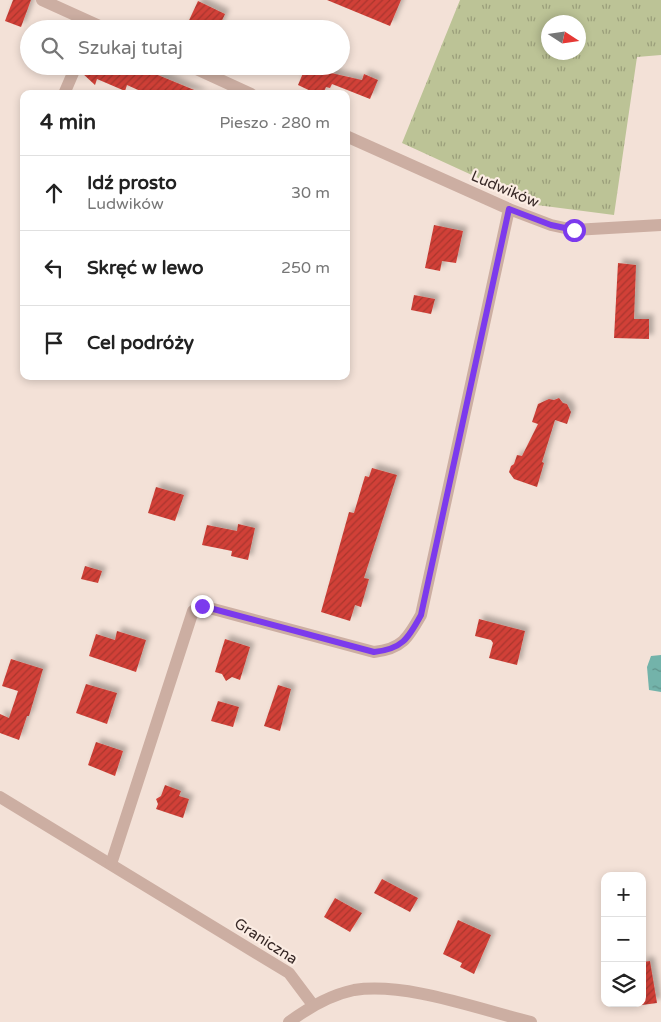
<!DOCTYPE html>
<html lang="pl">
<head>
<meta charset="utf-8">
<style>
  :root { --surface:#fff; --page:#f2f2f2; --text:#222; --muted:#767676; --line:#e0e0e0 }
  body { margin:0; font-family:"Varela Round",sans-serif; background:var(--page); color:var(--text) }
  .controls { position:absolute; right:15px; bottom:15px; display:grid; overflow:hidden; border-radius:10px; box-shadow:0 2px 8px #0003 }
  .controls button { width:45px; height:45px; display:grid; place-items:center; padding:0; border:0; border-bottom:1px solid var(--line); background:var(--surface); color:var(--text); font:25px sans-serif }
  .compass { position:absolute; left:541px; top:15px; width:45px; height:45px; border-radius:50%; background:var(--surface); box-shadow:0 2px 8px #0003; rotate:102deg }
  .stop { position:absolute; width:15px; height:15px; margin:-11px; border:4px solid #7c3aed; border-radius:50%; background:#fff }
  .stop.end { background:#7c3aed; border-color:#fff; box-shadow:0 1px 5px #0008 }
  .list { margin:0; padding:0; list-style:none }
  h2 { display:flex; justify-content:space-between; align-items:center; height:65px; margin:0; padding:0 20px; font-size:21px }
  h2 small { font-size:16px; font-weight:400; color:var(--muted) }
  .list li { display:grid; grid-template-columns:32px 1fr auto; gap:15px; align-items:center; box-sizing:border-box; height:75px; padding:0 20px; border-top:1px solid var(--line) }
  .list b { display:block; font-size:19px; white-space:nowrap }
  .list p { margin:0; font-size:16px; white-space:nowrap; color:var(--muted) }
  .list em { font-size:16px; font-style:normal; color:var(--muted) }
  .icon { flex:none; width:28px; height:28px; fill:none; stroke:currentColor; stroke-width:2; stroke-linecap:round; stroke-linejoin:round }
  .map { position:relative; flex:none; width:661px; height:1022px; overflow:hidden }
  .search { position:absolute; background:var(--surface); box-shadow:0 2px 8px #0003; left:20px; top:20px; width:330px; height:55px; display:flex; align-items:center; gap:12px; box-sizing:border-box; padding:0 18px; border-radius:28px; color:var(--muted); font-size:19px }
  .panel { position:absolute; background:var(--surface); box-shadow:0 2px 8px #0003; left:20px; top:90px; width:330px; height:290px; border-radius:10px }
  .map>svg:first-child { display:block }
</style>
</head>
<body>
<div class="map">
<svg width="661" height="1022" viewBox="0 0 661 1022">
  <defs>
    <pattern id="grass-tufts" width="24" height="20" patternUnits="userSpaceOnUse" patternTransform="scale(1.25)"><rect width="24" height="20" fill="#bcc396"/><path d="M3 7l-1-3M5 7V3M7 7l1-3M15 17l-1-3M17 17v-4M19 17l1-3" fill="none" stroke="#9a9e7a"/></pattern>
    <pattern id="water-ripples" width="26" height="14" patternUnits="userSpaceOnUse" patternTransform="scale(1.25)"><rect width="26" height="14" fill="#73b3aa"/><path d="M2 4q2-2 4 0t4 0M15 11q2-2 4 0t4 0" fill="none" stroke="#5f928a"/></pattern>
    <pattern id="building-hatch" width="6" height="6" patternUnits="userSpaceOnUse" patternTransform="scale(1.25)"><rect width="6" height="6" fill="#d14037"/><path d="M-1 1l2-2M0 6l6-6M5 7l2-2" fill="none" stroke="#aa362e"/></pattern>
    <filter id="shadow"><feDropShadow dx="4.5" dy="-4.5" stdDeviation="2.5" flood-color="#0004"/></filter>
  </defs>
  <rect width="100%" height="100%" fill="#f3e1d7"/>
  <path fill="url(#grass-tufts)" fill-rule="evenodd" d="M 460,0 L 661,0 L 661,55 L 637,57 L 614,215 L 537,205 L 402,143 ZM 548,22 L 578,22 L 578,52 L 548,52 Z"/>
  <path fill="url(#water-ripples)" d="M 661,655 L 661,692 L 649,690 L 647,667 L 651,656 Z"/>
  <g fill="url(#building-hatch)" filter="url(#shadow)">
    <path d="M 13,0 L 31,0 L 21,27 L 5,21 Z"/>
    <path d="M 327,0 L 401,0 L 390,26 Z"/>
    <path d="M 198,1 L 225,14 L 218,29 L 185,29 Z"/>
    <path d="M 84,66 L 136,66 L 204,94 L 147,94 L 127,85 L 125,91 L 97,79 L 95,85 L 82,73 Z"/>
    <path d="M 306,66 L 334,66 L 331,73 L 362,80 L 364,74 L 378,80 L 370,99 L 332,84 L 330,88 L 326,87 L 323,94 L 317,94 L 298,85 Z"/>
    <path d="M 434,225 L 463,231 L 456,263 L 442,261 L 440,271 L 425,268 Z"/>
    <path d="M 618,263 L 636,265 L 634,319 L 649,319 L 649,339 L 614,338 Z"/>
    <path d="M 414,295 L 435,299 L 431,314 L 411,310 Z"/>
    <path d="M 559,398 L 563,403 L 567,404 L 571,412 L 567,424 L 555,420 L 542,462 L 544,463 L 537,487 L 514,479 L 509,472 L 511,466 L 514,464 L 517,455 L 522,456 L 538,424 L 532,422 L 538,404 L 549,399 L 554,400 Z"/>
    <path d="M 372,468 L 397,475 L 364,578 L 369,579 L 361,607 L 355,605 L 350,621 L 321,612 L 349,512 L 354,513 L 365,476 L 369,477 Z"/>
    <path d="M 156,487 L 184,495 L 175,521 L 148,513 Z"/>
    <path d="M 238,524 L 255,528 L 248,560 L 231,556 L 232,551 L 202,545 L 207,525 L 237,531 Z"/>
    <path d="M 85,566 L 102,571 L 98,583 L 81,579 Z"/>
    <path d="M 479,619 L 525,631 L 517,665 L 489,658 L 493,643 L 491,640 L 475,636 Z"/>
    <path d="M 117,631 L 146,640 L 136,672 L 89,656 L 96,634 L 115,640 Z"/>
    <path d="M 225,639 L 250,647 L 240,680 L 232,677 L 226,681 L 222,674 L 215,672 Z"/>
    <path d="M 11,659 L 43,669 L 29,716 L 27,716 L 19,740 L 0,733 L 0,714 L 9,718 L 18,691 L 2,686 Z"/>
    <path d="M 86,684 L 117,693 L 107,724 L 76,713 Z"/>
    <path d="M 278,685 L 291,689 L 280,731 L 264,726 Z"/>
    <path d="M 218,701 L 239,707 L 233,727 L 211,721 Z"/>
    <path d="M 96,742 L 123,751 L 115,776 L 88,765 Z"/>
    <path d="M 165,785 L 181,791 L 179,796 L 189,799 L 183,818 L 156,809 L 158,804 L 156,799 L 161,796 Z"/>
    <path d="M 382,879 L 418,898 L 410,912 L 374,893 Z"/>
    <path d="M 335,898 L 362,913 L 350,932 L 324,917 Z"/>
    <path d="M 458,920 L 491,935 L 474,974 L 460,967 L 462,963 L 443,954 Z"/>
    <path d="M 650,961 L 657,1003 L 642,1005 L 642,962 Z"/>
  </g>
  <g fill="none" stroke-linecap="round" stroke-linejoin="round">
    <g stroke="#ccaea2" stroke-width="12">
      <path d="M 42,0 L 106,29"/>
      <path d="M 190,66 L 251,94"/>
      <path d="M 64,94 L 76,66"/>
      <path d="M 346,136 L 509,209 L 551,225 L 574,230 L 661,225"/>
      <path d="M 0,797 L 289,973 L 313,1005"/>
      <path d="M 111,864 L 193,611 L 202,606 L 374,652 C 402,649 408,638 421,615 L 509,209"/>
      <path d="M 289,1022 C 308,1008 330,995 354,990 C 407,982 478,1009 531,1022"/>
    </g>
  </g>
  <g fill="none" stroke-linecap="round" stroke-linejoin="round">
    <path stroke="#7c3aed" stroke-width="6" d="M 202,606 L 374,652 C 402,649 408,639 421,615 L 509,209 L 551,225 L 574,230"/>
  </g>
  <g text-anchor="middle" stroke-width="4.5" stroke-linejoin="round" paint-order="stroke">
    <g font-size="15" fill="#362725" stroke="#fbece3">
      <text transform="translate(505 189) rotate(23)" y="5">Ludwików</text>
      <text transform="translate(266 941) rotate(33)" y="5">Graniczna</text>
    </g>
  </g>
</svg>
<div class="controls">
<button>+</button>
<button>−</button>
<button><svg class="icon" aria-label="layers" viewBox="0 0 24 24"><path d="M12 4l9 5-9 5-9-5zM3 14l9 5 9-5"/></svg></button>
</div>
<svg class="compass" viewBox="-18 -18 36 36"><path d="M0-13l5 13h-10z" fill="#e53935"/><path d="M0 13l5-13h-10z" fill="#767676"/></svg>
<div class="stop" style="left:574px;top:230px"></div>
<div class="stop end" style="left:202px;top:606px"></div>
<div class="search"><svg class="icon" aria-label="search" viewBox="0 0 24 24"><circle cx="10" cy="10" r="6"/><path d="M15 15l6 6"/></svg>Szukaj tutaj</div>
<section class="panel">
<h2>4 min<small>Pieszo · 280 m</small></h2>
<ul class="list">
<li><svg class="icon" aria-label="ahead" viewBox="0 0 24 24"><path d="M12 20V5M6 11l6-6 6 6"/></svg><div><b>Idź prosto</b><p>Ludwików</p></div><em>30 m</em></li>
<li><svg class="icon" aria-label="left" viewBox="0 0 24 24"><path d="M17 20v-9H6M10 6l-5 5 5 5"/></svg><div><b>Skręć w lewo</b></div><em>250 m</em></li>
<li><svg class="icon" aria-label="arrive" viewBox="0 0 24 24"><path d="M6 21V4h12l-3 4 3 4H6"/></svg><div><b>Cel podróży</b></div></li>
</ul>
</section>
</div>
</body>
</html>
